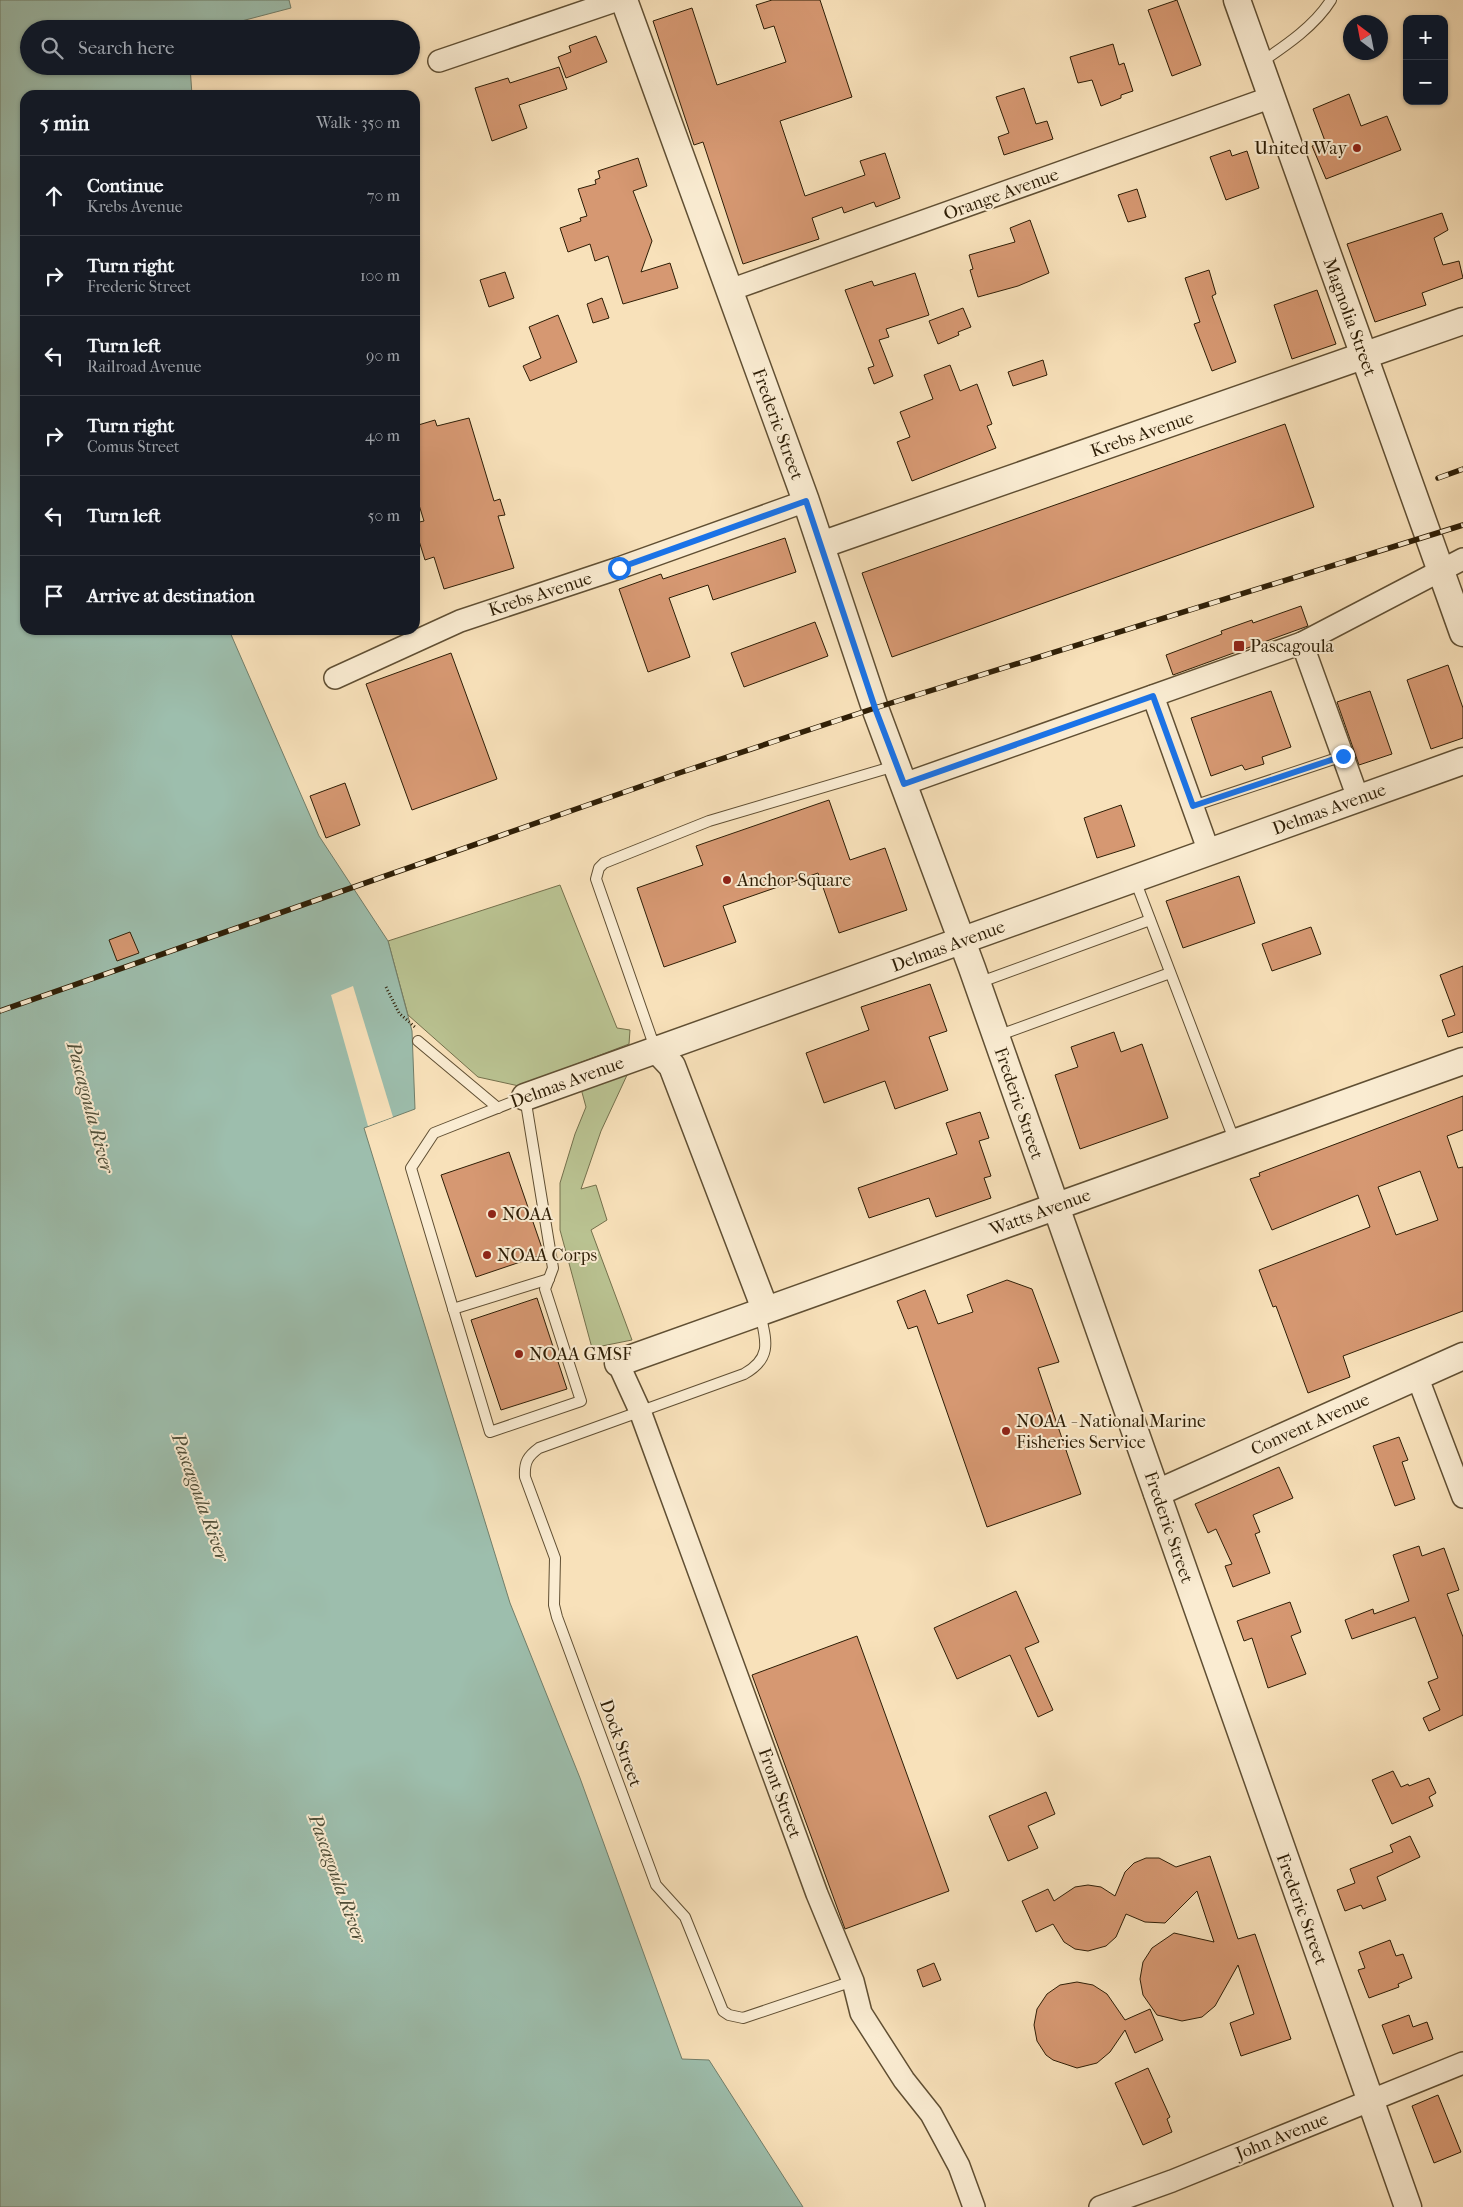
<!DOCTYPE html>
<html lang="en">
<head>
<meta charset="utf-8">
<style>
  :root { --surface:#171b24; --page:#242831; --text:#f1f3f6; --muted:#9ea1a6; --line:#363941 }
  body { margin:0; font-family:"IM FELL French Canon",serif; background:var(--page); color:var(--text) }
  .controls { position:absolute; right:15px; top:15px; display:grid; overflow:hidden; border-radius:10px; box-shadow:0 1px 4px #0004 }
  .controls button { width:45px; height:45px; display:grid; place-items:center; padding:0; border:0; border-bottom:1px solid var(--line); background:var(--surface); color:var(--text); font:25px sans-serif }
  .compass { position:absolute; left:1343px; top:15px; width:45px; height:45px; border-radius:50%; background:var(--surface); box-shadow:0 1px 4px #0004; rotate:328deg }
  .stop { position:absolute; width:15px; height:15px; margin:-11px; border:4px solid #1a73e8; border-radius:50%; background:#fff }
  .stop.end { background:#1a73e8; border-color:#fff; box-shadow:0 1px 5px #0008 }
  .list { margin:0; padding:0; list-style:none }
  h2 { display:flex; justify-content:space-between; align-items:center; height:65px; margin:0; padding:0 20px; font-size:21px }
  h2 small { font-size:16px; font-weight:400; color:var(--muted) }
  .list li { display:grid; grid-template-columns:32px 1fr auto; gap:15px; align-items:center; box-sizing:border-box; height:80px; padding:0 20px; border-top:1px solid var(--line) }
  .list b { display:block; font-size:19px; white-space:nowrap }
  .list p { margin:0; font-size:16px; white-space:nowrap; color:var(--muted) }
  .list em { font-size:16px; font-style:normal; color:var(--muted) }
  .icon { flex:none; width:28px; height:28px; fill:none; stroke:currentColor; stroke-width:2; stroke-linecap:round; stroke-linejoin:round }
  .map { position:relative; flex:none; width:1463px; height:2207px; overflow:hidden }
  .search { position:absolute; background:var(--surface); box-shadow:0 1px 4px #0004; left:20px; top:20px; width:400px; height:55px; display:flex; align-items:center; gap:12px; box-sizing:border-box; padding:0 18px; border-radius:28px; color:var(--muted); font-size:19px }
  .panel { position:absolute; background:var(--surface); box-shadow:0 1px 4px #0004; left:20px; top:90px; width:400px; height:545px; border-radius:15px }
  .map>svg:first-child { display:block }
</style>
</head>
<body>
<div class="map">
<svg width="1463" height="2207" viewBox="0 0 1463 2207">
  <rect width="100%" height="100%" fill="#f8e1ba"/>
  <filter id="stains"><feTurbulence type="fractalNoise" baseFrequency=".004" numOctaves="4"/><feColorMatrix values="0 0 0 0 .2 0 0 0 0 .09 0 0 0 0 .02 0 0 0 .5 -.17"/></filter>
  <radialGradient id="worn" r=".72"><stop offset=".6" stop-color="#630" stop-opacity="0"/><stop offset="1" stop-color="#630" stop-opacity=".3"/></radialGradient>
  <g fill="#bac392" stroke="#74704c">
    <path d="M 560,885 L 617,1028 L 630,1030 L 629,1044 L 519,1086 L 478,1077 L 408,1015 L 388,941 Z"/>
    <path d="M 628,1073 L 601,1131 L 581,1189 L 596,1185 L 607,1220 L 591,1230 L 632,1340 L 592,1348 L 560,1230 L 560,1183 L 575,1134 L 586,1107 L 580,1085 Z"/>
  </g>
  <path fill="#9dbead" stroke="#717e6a" d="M 0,0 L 289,0 L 291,8 L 211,29 L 29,29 L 29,66 L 190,66 L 192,95 L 25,95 L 25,630 L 229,630 L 319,836 L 388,941 L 412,1031 L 415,1109 L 364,1128 L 510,1603 L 580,1778 L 682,2059 L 709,2060 L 803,2207 L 0,2207 Z"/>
  <path fill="#f8e1ba" d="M 353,986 L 393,1117 L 368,1126 L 331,995 Z"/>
  <g fill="#d69872" stroke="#2e1e06" fill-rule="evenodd">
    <path d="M 772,0 L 820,0 L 852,97 L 780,121 L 805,196 L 865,175 L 860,161 L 885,153 L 900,198 L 876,207 L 874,202 L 844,213 L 842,207 L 812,218 L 819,239 L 743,264 L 703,142 L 694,145 L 653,21 L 692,8 L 717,85 L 786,62 L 774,26 L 764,29 L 756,5 Z"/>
    <path d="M 1177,0 L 1201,65 L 1172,76 L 1148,10 Z"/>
    <path d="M 596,36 L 607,62 L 566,78 L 558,57 L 571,52 L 569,46 Z"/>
    <path d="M 1113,44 L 1119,65 L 1124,63 L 1133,91 L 1121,95 L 1121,98 L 1101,106 L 1092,80 L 1078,83 L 1070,57 Z"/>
    <path d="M 559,67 L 567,89 L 519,105 L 527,128 L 492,141 L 475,88 L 508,78 L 510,83 Z"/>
    <path d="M 1024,88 L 1036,124 L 1047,121 L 1053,139 L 1004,155 L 998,137 L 1009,133 L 996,97 Z"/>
    <path d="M 1349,94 L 1361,126 L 1387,116 L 1401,150 L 1326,179 L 1312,146 L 1325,141 L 1313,109 Z"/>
    <path d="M 1230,150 L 1232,156 L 1247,151 L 1259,188 L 1226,200 L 1210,157 Z"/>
    <path d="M 638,158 L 647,186 L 633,191 L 652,241 L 641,272 L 670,263 L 678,288 L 623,304 L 608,256 L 595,261 L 590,244 L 568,252 L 560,228 L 581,221 L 580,218 L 587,216 L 578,189 L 596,184 L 595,180 L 600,178 L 598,171 Z"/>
    <path d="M 1137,189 L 1146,217 L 1128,222 L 1118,195 Z"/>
    <path d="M 1442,213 L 1448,230 L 1434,238 L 1443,265 L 1459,261 L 1463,278 L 1422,293 L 1426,305 L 1375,322 L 1347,244 Z"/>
    <path d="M 1030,220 L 1049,273 L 1018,286 L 978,297 L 970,270 L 973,269 L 969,255 L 1015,242 L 1010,228 Z"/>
    <path d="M 1209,270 L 1216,294 L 1212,296 L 1236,362 L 1212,371 L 1194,324 L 1200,322 L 1185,278 Z"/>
    <path d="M 505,272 L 514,298 L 489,307 L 480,280 Z"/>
    <path d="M 915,273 L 929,315 L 886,329 L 889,337 L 879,340 L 893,376 L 874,384 L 868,368 L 874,366 L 845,290 L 872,281 L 874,286 Z"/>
    <path d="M 1317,290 L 1336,344 L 1292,359 L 1274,305 Z"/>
    <path d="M 602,298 L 609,318 L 593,323 L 587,304 Z"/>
    <path d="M 963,308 L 971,327 L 958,332 L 959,335 L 938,344 L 929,321 Z"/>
    <path d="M 558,315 L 577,362 L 530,381 L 523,366 L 541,358 L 529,327 Z"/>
    <path d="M 1043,360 L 1047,375 L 1013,386 L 1008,372 Z"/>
    <path d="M 950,365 L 960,391 L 977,384 L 992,424 L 987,426 L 996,448 L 912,481 L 897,442 L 910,437 L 900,412 L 933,399 L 924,375 Z"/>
    <path d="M 469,418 L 494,501 L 500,499 L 505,515 L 498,516 L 514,568 L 444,589 L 434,557 L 425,560 L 415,528 L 415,523 L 424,521 L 415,492 L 415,426 L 435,420 L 437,426 Z"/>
    <path d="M 1285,424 L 1314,507 L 892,657 L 862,573 Z"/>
    <path d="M 785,538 L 796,572 L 713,600 L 708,585 L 669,598 L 690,657 L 648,672 L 619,589 L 661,574 L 663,579 Z"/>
    <path d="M 1301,606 L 1308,626 L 1173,675 L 1166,655 L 1222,634 L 1221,631 L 1252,620 L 1253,623 Z"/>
    <path d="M 815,622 L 828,656 L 744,687 L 731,653 Z"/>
    <path d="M 451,653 L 497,779 L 412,810 L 366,684 Z"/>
    <path d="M 1448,665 L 1463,708 L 1463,738 L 1431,749 L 1407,680 Z"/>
    <path d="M 1271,691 L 1291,747 L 1262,757 L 1264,764 L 1245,770 L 1242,765 L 1211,776 L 1191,718 Z"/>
    <path d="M 1370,691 L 1392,754 L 1359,765 L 1337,702 Z"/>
    <path d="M 345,783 L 360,825 L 326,838 L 310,796 Z"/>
    <path d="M 829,800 L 850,860 L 885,848 L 907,910 L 839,933 L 818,873 L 723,906 L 736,942 L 664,967 L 637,888 L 703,865 L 696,846 Z"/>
    <path d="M 1121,805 L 1135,846 L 1097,858 L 1084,818 Z"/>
    <path d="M 1239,876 L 1255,923 L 1183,948 L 1166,901 Z"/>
    <path d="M 1311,927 L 1321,954 L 1272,971 L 1262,944 Z"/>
    <path d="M 130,932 L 139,953 L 117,961 L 109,940 Z"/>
    <path d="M 1463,966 L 1463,1032 L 1448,1037 L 1442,1020 L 1455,1015 L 1440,975 Z"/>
    <path d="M 930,984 L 947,1031 L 929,1037 L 948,1090 L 895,1109 L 885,1081 L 824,1103 L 806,1053 L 869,1030 L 861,1007 Z"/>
    <path d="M 1114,1032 L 1121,1052 L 1142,1044 L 1168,1118 L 1080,1149 L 1055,1075 L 1078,1067 L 1071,1047 Z"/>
    <path d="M 1463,1096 L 1463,1130 L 1447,1136 L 1458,1168 L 1463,1167 L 1463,1311 L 1343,1356 L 1350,1377 L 1308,1393 L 1276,1306 L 1273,1307 L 1259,1270 L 1370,1227 L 1358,1195 L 1272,1230 L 1250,1179 L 1260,1176 L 1259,1173 ZM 1420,1171 L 1438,1220 L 1396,1235 L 1378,1187 Z"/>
    <path d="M 980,1112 L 989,1138 L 979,1141 L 991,1176 L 984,1178 L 991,1198 L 936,1217 L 929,1198 L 869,1218 L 858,1188 L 957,1154 L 946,1123 Z"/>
    <path d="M 509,1152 L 544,1254 L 476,1277 L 441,1175 Z"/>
    <path d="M 1007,1280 L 1032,1289 L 1059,1362 L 1038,1368 L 1081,1494 L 987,1527 L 917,1326 L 908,1329 L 897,1301 L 925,1290 L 938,1324 L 973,1312 L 967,1295 Z"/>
    <path d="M 537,1298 L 567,1389 L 501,1410 L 471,1320 Z"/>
    <path d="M 1399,1437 L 1408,1460 L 1402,1462 L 1415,1499 L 1395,1506 L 1373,1446 Z"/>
    <path d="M 1279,1467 L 1293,1498 L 1253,1515 L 1260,1532 L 1255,1534 L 1270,1573 L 1233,1587 L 1225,1566 L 1232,1564 L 1216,1529 L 1208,1533 L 1195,1504 Z"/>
    <path d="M 1419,1546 L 1422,1556 L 1444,1548 L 1459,1590 L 1447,1594 L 1463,1637 L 1463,1715 L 1429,1731 L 1423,1718 L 1440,1710 L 1428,1682 L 1438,1678 L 1415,1617 L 1352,1639 L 1345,1620 L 1373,1609 L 1374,1614 L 1409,1601 L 1393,1555 Z"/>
    <path d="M 1016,1591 L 1039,1642 L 1025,1648 L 1053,1710 L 1038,1717 L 1010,1655 L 957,1679 L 934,1628 Z"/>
    <path d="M 1290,1602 L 1301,1632 L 1291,1636 L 1306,1674 L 1268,1688 L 1252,1638 L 1244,1641 L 1237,1621 Z"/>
    <path d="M 857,1636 L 949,1891 L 845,1929 L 752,1675 Z"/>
    <path d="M 1393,1771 L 1401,1787 L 1408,1784 L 1409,1786 L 1429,1778 L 1436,1793 L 1429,1797 L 1433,1806 L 1392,1824 L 1372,1780 Z"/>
    <path d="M 1046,1792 L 1055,1814 L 1028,1826 L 1038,1848 L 1008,1861 L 989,1816 Z"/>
    <path d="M 1410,1836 L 1420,1857 L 1377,1877 L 1386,1900 L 1363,1909 L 1361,1905 L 1345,1911 L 1337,1890 L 1355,1883 L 1350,1869 L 1393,1852 L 1390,1845 Z"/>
    <path d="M 1210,1856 L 1238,1939 L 1255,1934 L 1291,2039 L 1241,2056 L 1230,2023 L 1254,2014 L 1238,1965 L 1215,2006 L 1202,2017 L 1182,2021 L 1157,2015 L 1143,1995 L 1140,1979 L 1143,1962 L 1152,1948 L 1174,1933 L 1214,1942 L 1197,1891 L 1165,1923 L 1145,1922 L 1126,1914 L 1116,1937 L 1106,1946 L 1088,1951 L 1075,1949 L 1064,1942 L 1053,1924 L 1036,1932 L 1022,1901 L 1048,1889 L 1054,1901 L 1075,1887 L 1088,1885 L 1101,1887 L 1115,1896 L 1125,1872 L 1134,1863 L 1146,1858 L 1159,1858 L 1176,1867 Z"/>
    <path d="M 1390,1940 L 1396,1956 L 1403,1954 L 1412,1978 L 1398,1984 L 1399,1987 L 1369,1998 L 1358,1970 L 1365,1968 L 1359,1952 Z"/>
    <path d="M 934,1963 L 941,1980 L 923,1987 L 917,1970 Z"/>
    <path d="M 1077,1982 L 1093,1985 L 1107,1994 L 1125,2020 L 1150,2009 L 1163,2040 L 1135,2053 L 1125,2030 L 1110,2052 L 1097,2063 L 1077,2068 L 1053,2060 L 1046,2055 L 1037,2041 L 1034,2025 L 1037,2009 L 1047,1994 L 1060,1985 Z"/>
    <path d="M 1409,2015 L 1413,2027 L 1427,2022 L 1433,2039 L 1393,2054 L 1382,2025 Z"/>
    <path d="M 1148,2068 L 1170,2117 L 1167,2119 L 1172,2132 L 1143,2145 L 1115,2083 Z"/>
    <path d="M 1438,2095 L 1461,2152 L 1434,2163 L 1412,2106 Z"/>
  </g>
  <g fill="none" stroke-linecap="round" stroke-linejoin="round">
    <defs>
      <g id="service">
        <path d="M 1260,63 C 1285,46 1315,26 1331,0"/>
        <path d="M 1193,806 L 1343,756"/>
        <path d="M 1135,880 L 1235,1142"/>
        <path d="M 978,983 L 1150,920"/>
        <path d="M 997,1036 L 1170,973"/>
        <path d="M 418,1041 L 498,1108"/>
        <path d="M 655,1048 L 596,879 L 599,868 L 604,863 L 709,821 L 895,766"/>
        <path d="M 525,1097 L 553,1268 L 545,1289 L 581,1401 L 490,1432 L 411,1168 L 434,1133 Z"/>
        <path d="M 453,1309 L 549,1279"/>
        <path d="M 760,1313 C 766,1340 773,1358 744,1374 L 539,1448 C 528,1456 524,1462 525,1477 L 555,1558 L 554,1605 L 557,1617 L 656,1885 L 685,1917 L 723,2011 L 729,2015 L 743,2018 L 853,1981"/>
      </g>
      <g id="minor">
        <path d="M 439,61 L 618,0"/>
        <path d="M 730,290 L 1272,97"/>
        <path d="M 1302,643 L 1358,798"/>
        <path d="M 335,678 L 460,621 L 619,568 L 806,501"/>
        <path d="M 1153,696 L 1209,852"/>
        <path d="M 904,784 L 1302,643 L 1463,559"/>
        <path d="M 618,1363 L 640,1411 L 817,1894 L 853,1981 L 861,2013 L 904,2080 L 931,2114 L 959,2166 L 974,2207"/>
        <path d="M 1417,1376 L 1463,1497"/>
        <path d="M 1100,2207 L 1172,2181 L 1463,2063"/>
      </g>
      <g id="tertiary">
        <path d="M 624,0 L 806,501 L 875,708 L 972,968 L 1408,2207"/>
        <path d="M 1237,0 L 1463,633"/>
        <path d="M 821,545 L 1463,321"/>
        <path d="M 656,1049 L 672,1066 L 765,1309"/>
        <path d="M 525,1097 L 1463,761"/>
        <path d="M 618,1363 L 1463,1061"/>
        <path d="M 1157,1493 L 1463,1356"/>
      </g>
    </defs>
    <use href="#service" stroke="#604f33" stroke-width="12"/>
    <use href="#minor" stroke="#604f33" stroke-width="24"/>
    <use href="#tertiary" stroke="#604f33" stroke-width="29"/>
    <path stroke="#2e1e06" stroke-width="3" stroke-dasharray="1 2.5" stroke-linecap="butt" d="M 386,987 L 399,1013 L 416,1028"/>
    <use href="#service" stroke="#faecd2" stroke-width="10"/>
    <use href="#minor" stroke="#faecd2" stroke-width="21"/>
    <use href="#tertiary" stroke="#faecd2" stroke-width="26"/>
    <defs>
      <g id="rail">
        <path d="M 1438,478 L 1463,469"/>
        <path d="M 0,1011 L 679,773 L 875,708 L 1463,525"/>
      </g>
    </defs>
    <use href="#rail" stroke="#2e1e06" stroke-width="5.5"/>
    <use href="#rail" stroke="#faecd2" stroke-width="4" stroke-dasharray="11" stroke-linecap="butt"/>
  </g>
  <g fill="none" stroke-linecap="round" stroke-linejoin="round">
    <path stroke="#1a73e8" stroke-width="6" d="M 619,568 L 806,501 L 875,708 L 904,784 L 1153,696 L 1193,806 L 1343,756"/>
  </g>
  <g fill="#8f2418" stroke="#faecd2" stroke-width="2">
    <circle cx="1357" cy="148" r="5"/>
    <rect x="1233" y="640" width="12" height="12" rx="2.5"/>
    <circle cx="727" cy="880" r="5"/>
    <circle cx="492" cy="1214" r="5"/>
    <circle cx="487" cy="1255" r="5"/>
    <circle cx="519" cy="1354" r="5"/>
    <circle cx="1006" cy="1431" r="5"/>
  </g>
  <g text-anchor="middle" stroke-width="4" stroke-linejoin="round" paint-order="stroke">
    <g font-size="18" fill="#2e1e06" stroke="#faecd2" text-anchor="start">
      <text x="1347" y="154" text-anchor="end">United Way</text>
      <text x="1250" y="652">Pascagoula</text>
      <text x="737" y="886">Anchor Square</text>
      <text x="502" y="1220">NOAA</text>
      <text x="497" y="1261">NOAA Corps</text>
      <text x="529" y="1360">NOAA GMSF</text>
      <text x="1016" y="1427">NOAA - National Marine<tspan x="1016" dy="21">Fisheries Service</tspan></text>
    </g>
    <g font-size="18" fill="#2e1e06" stroke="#faecd2">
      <text transform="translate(1001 194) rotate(-20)" y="6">Orange Avenue</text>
      <text transform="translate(1350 317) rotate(70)" y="6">Magnolia Street</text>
      <text transform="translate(778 424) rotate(70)" y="6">Frederic Street</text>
      <text transform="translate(1142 434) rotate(-19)" y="6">Krebs Avenue</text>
      <text transform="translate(540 594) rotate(-18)" y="6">Krebs Avenue</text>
      <text transform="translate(1329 809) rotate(-20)" y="6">Delmas Avenue</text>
      <text transform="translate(948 946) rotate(-20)" y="6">Delmas Avenue</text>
      <text transform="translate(567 1082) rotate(-20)" y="6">Delmas Avenue</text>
      <text transform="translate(1019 1103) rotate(71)" y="6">Frederic Street</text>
      <text transform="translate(1040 1212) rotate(-20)" y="6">Watts Avenue</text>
      <text transform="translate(1310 1424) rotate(-24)" y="6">Convent Avenue</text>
      <text transform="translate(1169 1527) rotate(71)" y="6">Frederic Street</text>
      <text transform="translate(621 1743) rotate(70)" y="6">Dock Street</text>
      <text transform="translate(780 1793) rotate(70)" y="6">Front Street</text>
      <text transform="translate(1302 1909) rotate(70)" y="6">Frederic Street</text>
      <text transform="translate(1282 2136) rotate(-22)" y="6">John Avenue</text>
    </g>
    <g font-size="19" font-style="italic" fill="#4f4e38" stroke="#faecd2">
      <text transform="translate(91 1107) rotate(75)" y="7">Pascagoula River</text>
      <text transform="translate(201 1497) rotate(70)" y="7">Pascagoula River</text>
      <text transform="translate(338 1878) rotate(70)" y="7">Pascagoula River</text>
    </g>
  </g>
  <rect width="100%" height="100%" filter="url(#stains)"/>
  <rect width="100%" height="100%" fill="url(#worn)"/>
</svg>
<div class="controls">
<button>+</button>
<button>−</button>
</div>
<svg class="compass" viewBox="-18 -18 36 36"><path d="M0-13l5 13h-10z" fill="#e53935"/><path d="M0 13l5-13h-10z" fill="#9ea1a6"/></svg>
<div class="stop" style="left:619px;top:568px"></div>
<div class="stop end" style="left:1343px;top:756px"></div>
<div class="search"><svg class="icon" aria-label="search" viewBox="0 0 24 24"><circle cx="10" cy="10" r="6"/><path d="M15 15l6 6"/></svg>Search here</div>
<section class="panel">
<h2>5 min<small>Walk · 350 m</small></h2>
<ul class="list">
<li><svg class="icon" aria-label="ahead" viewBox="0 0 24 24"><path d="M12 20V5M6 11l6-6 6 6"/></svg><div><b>Continue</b><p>Krebs Avenue</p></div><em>70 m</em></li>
<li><svg class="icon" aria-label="right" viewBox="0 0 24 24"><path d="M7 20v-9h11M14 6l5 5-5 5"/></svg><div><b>Turn right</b><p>Frederic Street</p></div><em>100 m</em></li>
<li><svg class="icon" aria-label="left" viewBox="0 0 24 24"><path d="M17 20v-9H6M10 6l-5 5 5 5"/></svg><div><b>Turn left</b><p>Railroad Avenue</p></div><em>90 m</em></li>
<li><svg class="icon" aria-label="right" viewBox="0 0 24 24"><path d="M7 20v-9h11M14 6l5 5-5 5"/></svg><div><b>Turn right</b><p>Comus Street</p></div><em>40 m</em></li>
<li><svg class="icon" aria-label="left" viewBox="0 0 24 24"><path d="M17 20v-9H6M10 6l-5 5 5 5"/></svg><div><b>Turn left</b></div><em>50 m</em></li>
<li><svg class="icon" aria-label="arrive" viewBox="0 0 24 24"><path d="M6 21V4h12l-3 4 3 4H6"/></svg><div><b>Arrive at destination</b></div></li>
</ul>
</section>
</div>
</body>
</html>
